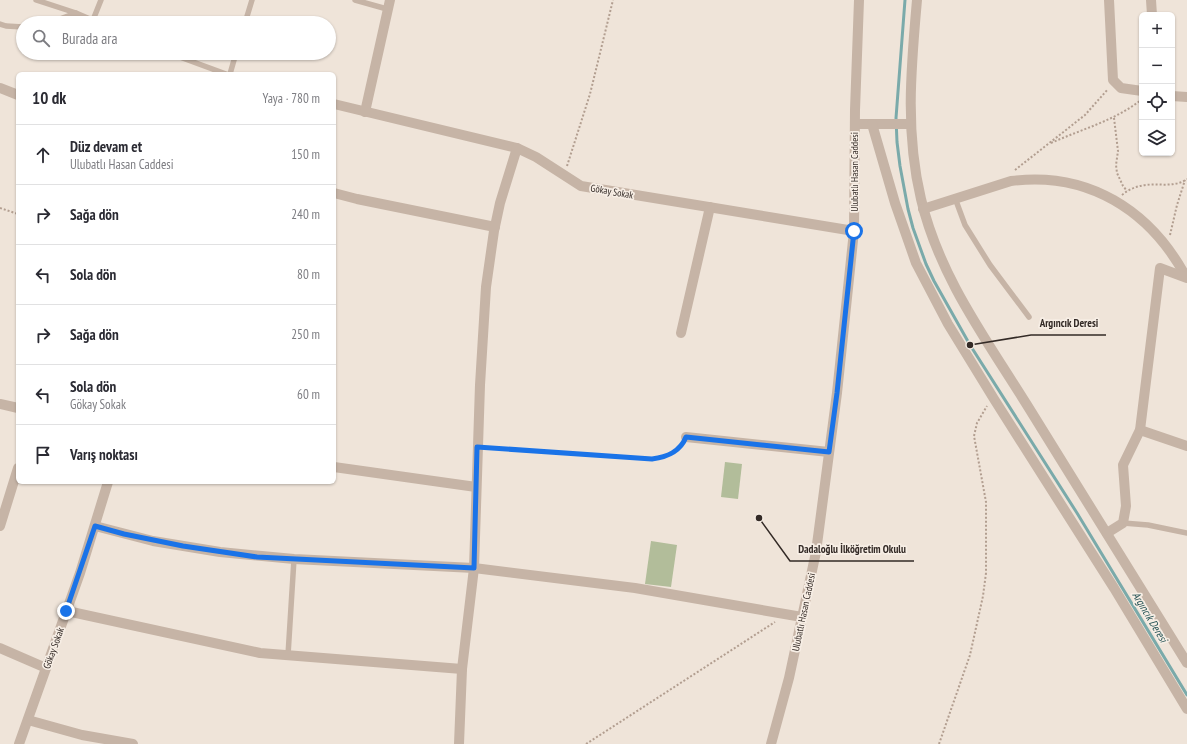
<!DOCTYPE html>
<html lang="tr">
<head>
<meta charset="utf-8">
<style>
  :root { --surface:#fff; --page:#f7f7f7; --text:#2b2b33; --muted:#7c7c81; --line:#e1e1e2 }
  body { margin:0; font-family:"PT Sans Narrow",sans-serif; background:var(--page); color:var(--text) }
  .controls { position:absolute; right:12px; top:12px; display:grid; overflow:hidden; border-radius:6px; box-shadow:0 1px 3px #0004 }
  .controls button { width:36px; height:36px; display:grid; place-items:center; padding:0; border:0; border-bottom:1px solid var(--line); background:var(--surface); color:var(--text); font:20px sans-serif }
  .stop { position:absolute; width:12px; height:12px; margin:-9px; border:3px solid #1a73e8; border-radius:50%; background:#fff }
  .stop.end { background:#1a73e8; border-color:#fff; box-shadow:0 1px 4px #0008 }
  .list { margin:0; padding:0; list-style:none }
  h2 { display:flex; justify-content:space-between; align-items:center; height:52px; margin:0; padding:0 16px; font-size:17px }
  h2 small { font-size:13px; font-weight:400; color:var(--muted) }
  .list li { display:grid; grid-template-columns:26px 1fr auto; gap:12px; align-items:center; box-sizing:border-box; height:60px; padding:0 16px; border-top:1px solid var(--line) }
  .list b { display:block; font-size:15px; white-space:nowrap }
  .list p { margin:0; font-size:13px; white-space:nowrap; color:var(--muted) }
  .list em { font-size:13px; font-style:normal; color:var(--muted) }
  .icon { flex:none; width:22px; height:22px; fill:none; stroke:currentColor; stroke-width:2; stroke-linecap:round; stroke-linejoin:round }
  .map { position:relative; flex:none; width:1187px; height:744px; overflow:hidden }
  .search { position:absolute; background:var(--surface); box-shadow:0 1px 3px #0004; left:16px; top:16px; width:320px; height:44px; display:flex; align-items:center; gap:10px; box-sizing:border-box; padding:0 14px; border-radius:22px; color:var(--muted); font-size:15px }
  .panel { position:absolute; background:var(--surface); box-shadow:0 1px 3px #0004; left:16px; top:72px; width:320px; height:412px; border-radius:6px }
  .map>svg:first-child { display:block }
</style>
</head>
<body>
<div class="map">
<svg width="1187" height="744" viewBox="0 0 1187 744">
  <rect width="100%" height="100%" fill="#efe4d9"/>
  <g fill="#b2bd9a">
    <path d="M 725,462 L 742,464 L 738,499 L 721,497 Z"/>
    <path d="M 651,541 L 677,545 L 671,587 L 645,584 Z"/>
  </g>
  <g fill="none" stroke-linecap="round" stroke-linejoin="round">
    <path stroke="#7aaaaa" stroke-width="3" d="M 905,0 L 896,118 L 897,142 L 900,166 L 908,209 L 913,228 L 926,264 L 934,281 L 970,345 L 1077,513 L 1187,695"/>
    <g stroke="#b29e90" stroke-width="2" stroke-dasharray="2 2" stroke-linecap="butt">
      <path d="M 1114,118 L 1118,151 L 1116,165 L 1117,173 L 1123,186 L 1127,191"/>
      <path d="M 1051,143 C 1082,129 1114,121 1141,100"/>
      <path d="M 567,166 L 590,94 L 613,0"/>
      <path d="M 1015,170 L 1085,115 L 1108,89"/>
      <path d="M 1122,195 C 1129,189 1137,186 1146,185 C 1160,183 1174,188 1187,179"/>
      <path d="M 0,208 L 18,214"/>
      <path d="M 1170,235 L 1177,205 L 1185,180"/>
      <path d="M 487,447 L 651,459 C 663,458 674,455 682,446"/>
      <path d="M 586,744 L 775,622"/>
      <path d="M 939,744 L 970,655 L 983,596 L 986,573 L 986,502 L 974,436 L 977,423 L 987,406"/>
    </g>
    <g stroke="#c6b4a6" stroke-width="5.5">
      <path d="M 36,0 L 76,13"/>
      <path d="M 355,0 L 387,9"/>
      <path d="M 93,20 L 101,0"/>
      <path d="M 49,23 L 76,13 L 99,23"/>
      <path d="M 245,23 L 252,0"/>
      <path d="M 0,24 L 6,26 L 23,27"/>
      <path d="M 169,53 L 226,74"/>
      <path d="M 230,74 L 236,53"/>
      <path d="M 955,198 L 965,225 L 990,265 L 1029,317"/>
      <path d="M 1123,523 L 1148,525 L 1187,533"/>
      <path d="M 288,655 L 294,559"/>
    </g>
    <g stroke="#c6b4a6" stroke-width="10">
      <path d="M 917,0 C 911,68 905,132 921,199 C 939,276 986,339 1027,405 C 1081,491 1134,577 1187,663"/>
      <path d="M 1109,0 L 1113,80 L 1121,88 L 1142,91"/>
      <path d="M 1151,0 L 1152,15"/>
      <path d="M 0,88 L 18,95"/>
      <path d="M 1172,96 L 1187,97"/>
      <path d="M 334,104 L 517,148 L 536,157 L 581,186 L 854,231"/>
      <path d="M 365,112 L 390,0"/>
      <path d="M 855,124 L 910,124"/>
      <path d="M 872,124 L 895,203 L 916,263 L 948,324 L 994,399 L 1114,588 L 1187,709"/>
      <path d="M 334,193 L 357,199 L 495,227"/>
      <path d="M 923,209 L 1011,181 C 1088,171 1150,210 1186,277"/>
      <path d="M 681,333 L 710,207"/>
      <path d="M 0,404 L 18,408"/>
      <path d="M 1140,430 L 1187,446"/>
      <path d="M 686,437 L 829,452"/>
      <path d="M 334,467 L 476,487"/>
      <path d="M 0,526 L 18,468"/>
      <path d="M 95,526 L 153,541 L 220,552 L 294,559 L 474,568 L 635,588 L 802,617"/>
      <path d="M 1107,533 L 1123,523 L 1126,506 L 1123,465 L 1140,430 L 1160,268 L 1187,278"/>
      <path d="M 67,611 L 260,653 L 462,669"/>
      <path d="M 0,648 L 46,668"/>
      <path d="M 28,720 L 82,735 L 133,744"/>
      <path d="M 19,744 L 80,573 L 108,482"/>
      <path d="M 459,744 L 462,669 L 474,568 L 480,385 L 486,287 L 494,231 L 500,203 L 517,148"/>
      <path d="M 771,744 L 789,678 L 816,552 L 837,393 L 854,231 L 855,110 L 859,0"/>
    </g>
  </g>
  <g fill="none" stroke-linecap="round" stroke-linejoin="round">
    <path stroke="#1a73e8" stroke-width="5" d="M 66,611 L 95,526 L 124,534 L 183,546 L 257,557 L 474,568 L 477,447 L 652,459 C 667,457 680,452 686,437 L 829,452 L 837,393 L 854,231"/>
  </g>
  <g text-anchor="middle" stroke-width="3.5" stroke-linejoin="round" paint-order="stroke">
    <g font-size="10" fill="#332a26" stroke="#f7eee5">
      <text transform="translate(854 172) rotate(-90)" y="4">Ulubatlı Hasan Caddesi</text>
      <text transform="translate(612 191) rotate(10)" y="4">Gökay Sokak</text>
      <text transform="translate(803 612) rotate(-78)" y="4">Ulubatlı Hasan Caddesi</text>
      <text transform="translate(53 648) rotate(-70)" y="4">Gökay Sokak</text>
    </g>
    <g font-size="11" font-style="italic" fill="#1f4f51" stroke="#f7eee5">
      <text transform="translate(1150 617) rotate(59)" y="4">Argıncık Deresi</text>
    </g>
  </g>
  <path fill="none" stroke="#332a26" stroke-width="1.5" d="M970 345L1031 335H1106M759 518L790 561H914"/>
  <g fill="#332a26" stroke="#f7eee5" stroke-width="1.5">
    <circle cx="970" cy="345" r="4"/>
    <circle cx="759" cy="518" r="4"/>
  </g>
  <g font-size="11" text-anchor="middle" font-weight="bold" fill="#332a26" stroke="#f7eee5" stroke-width="3.5" stroke-linejoin="round" paint-order="stroke">
    <text x="1069" y="327">Argıncık Deresi</text>
    <text x="852" y="553">Dadaloğlu İlköğretim Okulu</text>
  </g>
</svg>
<div class="controls">
<button>+</button>
<button>−</button>
<button><svg class="icon" aria-label="locate" viewBox="0 0 24 24"><circle cx="12" cy="12" r="6"/><path d="M12 2v4M12 18v4M2 12h4M18 12h4"/></svg></button>
<button><svg class="icon" aria-label="layers" viewBox="0 0 24 24"><path d="M12 4l9 5-9 5-9-5zM3 14l9 5 9-5"/></svg></button>
</div>
<div class="stop" style="left:854px;top:231px"></div>
<div class="stop end" style="left:66px;top:611px"></div>
<div class="search"><svg class="icon" aria-label="search" viewBox="0 0 24 24"><circle cx="10" cy="10" r="6"/><path d="M15 15l6 6"/></svg>Burada ara</div>
<section class="panel">
<h2>10 dk<small>Yaya · 780 m</small></h2>
<ul class="list">
<li><svg class="icon" aria-label="ahead" viewBox="0 0 24 24"><path d="M12 20V5M6 11l6-6 6 6"/></svg><div><b>Düz devam et</b><p>Ulubatlı Hasan Caddesi</p></div><em>150 m</em></li>
<li><svg class="icon" aria-label="right" viewBox="0 0 24 24"><path d="M7 20v-9h11M14 6l5 5-5 5"/></svg><div><b>Sağa dön</b></div><em>240 m</em></li>
<li><svg class="icon" aria-label="left" viewBox="0 0 24 24"><path d="M17 20v-9H6M10 6l-5 5 5 5"/></svg><div><b>Sola dön</b></div><em>80 m</em></li>
<li><svg class="icon" aria-label="right" viewBox="0 0 24 24"><path d="M7 20v-9h11M14 6l5 5-5 5"/></svg><div><b>Sağa dön</b></div><em>250 m</em></li>
<li><svg class="icon" aria-label="left" viewBox="0 0 24 24"><path d="M17 20v-9H6M10 6l-5 5 5 5"/></svg><div><b>Sola dön</b><p>Gökay Sokak</p></div><em>60 m</em></li>
<li><svg class="icon" aria-label="arrive" viewBox="0 0 24 24"><path d="M6 21V4h12l-3 4 3 4H6"/></svg><div><b>Varış noktası</b></div></li>
</ul>
</section>
</div>
</body>
</html>
